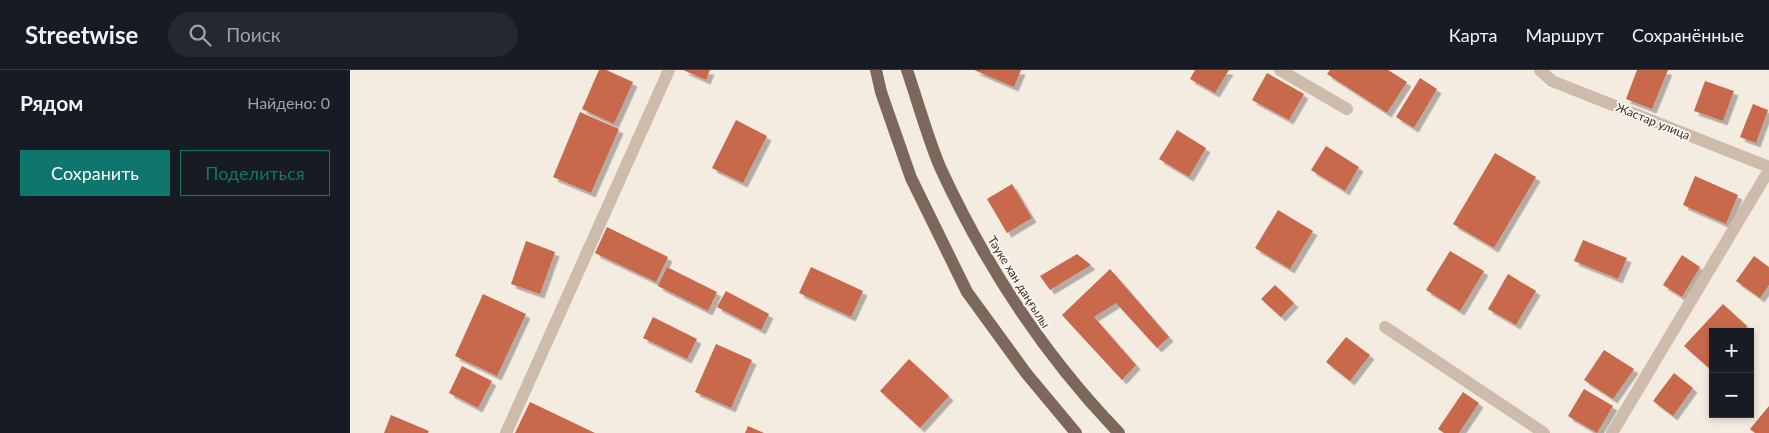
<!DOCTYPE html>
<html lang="ru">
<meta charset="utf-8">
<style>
:root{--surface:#171b24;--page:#242831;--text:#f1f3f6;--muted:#9ea1a6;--line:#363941;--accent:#0f766e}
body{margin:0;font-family:Lato,sans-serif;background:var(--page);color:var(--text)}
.controls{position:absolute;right:15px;bottom:15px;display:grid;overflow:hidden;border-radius:0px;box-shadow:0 2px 8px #0003}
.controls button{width:45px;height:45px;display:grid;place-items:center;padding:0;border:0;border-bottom:1px solid var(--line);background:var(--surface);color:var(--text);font:25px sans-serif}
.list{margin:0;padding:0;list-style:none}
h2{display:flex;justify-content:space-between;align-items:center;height:65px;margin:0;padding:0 20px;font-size:21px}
h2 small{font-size:16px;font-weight:400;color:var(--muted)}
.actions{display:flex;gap:10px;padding:15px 20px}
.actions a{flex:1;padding:11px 0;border:1px solid var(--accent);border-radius:0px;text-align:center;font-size:18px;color:var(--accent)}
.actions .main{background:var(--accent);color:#fff}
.icon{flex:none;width:28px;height:28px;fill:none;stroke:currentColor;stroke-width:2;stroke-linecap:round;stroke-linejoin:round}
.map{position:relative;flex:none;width:1419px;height:363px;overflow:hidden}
header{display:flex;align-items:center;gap:30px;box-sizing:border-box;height:70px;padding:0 25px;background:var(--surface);border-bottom:1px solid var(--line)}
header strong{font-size:24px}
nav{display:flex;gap:28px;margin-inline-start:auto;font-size:18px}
.search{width:350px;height:45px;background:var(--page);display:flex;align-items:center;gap:12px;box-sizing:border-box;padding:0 18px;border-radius:28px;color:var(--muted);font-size:19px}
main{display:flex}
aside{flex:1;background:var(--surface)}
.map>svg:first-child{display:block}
</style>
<header>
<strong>Streetwise</strong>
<div class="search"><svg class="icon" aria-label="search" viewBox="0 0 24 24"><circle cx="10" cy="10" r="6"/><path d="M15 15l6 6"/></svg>Поиск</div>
<nav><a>Карта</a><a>Маршрут</a><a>Сохранённые</a></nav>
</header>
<main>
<aside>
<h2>Рядом<small>Найдено: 0</small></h2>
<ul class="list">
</ul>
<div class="actions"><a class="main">Сохранить</a><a>Поделиться</a></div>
</aside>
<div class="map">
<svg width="1419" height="363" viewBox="0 0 1419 363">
<defs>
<filter id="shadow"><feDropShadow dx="4.5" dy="4.5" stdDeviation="0" flood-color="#0004"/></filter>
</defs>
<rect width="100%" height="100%" fill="#f4ebe1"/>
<g fill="#c8694b" filter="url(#shadow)">
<path d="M249,0H256L283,12L264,54L232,39Z"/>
<path d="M333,0H360L356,10Z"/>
<path d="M624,0H671L664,17Z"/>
<path d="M845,0H879L865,23L840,9Z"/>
<path d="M980,0H1038L1057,12L1037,43L977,4Z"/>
<path d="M1287,0H1318L1302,39L1276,29Z"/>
<path d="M917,3L954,24L939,50L902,30Z"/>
<path d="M1070,8L1087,19L1064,58L1046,47Z"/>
<path d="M1355,11L1384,21L1373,51L1344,41Z"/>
<path d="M1403,34L1418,40L1406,73L1390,67Z"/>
<path d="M230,42L269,59L241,123L203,107Z"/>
<path d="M386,50L417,66L393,113L362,98Z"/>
<path d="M827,60L856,78L839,107L809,89Z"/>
<path d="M976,76L1009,97L995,121L961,100Z"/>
<path d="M1145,83L1186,107L1144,178L1103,154Z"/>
<path d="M1345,106L1388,125L1376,154L1333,135Z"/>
<path d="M662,114L682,148L657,163L637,129Z"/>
<path d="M928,140L963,161L940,199L905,178Z"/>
<path d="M257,157L318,187L306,212L245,183Z"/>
<path d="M1233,170L1277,188L1268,209L1224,191Z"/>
<path d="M176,171L205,182L190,224L161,214Z"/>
<path d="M1100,181L1134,201L1110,241L1076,220Z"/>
<path d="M727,184L741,195L700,220L690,206Z"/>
<path d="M1332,185L1350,197L1332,227L1313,215Z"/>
<path d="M1404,186L1419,197V215L1410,228L1386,211Z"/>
<path d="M317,197L367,222L358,241L308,216Z"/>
<path d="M461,197L513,221L501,247L449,223Z"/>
<path d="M760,199L819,267L807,278L766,233L744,247L786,295L772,310L712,245Z"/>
<path d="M1158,204L1186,221L1166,255L1138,239Z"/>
<path d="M925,215L944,233L931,247L911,229Z"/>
<path d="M376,221L419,244L411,260L367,237Z"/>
<path d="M133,224L176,244L147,306L105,286Z"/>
<path d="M1373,234L1397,256L1392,262H1363V294L1359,298L1334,276Z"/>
<path d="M303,247L347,269L337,289L293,268Z"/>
<path d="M996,267L1020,285L1000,311L976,292Z"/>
<path d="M366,274L402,290L381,338L345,322Z"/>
<path d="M1254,280L1284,299L1263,329L1234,310Z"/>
<path d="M559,289L599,326L570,358L530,321Z"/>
<path d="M112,296L142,311L128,338L99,323Z"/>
<path d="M1324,303L1343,318L1323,346L1303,331Z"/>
<path d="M1234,319L1263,336L1247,363L1218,346Z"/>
<path d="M1113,322L1129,333L1109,363H1094L1088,359Z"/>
<path d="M180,332L245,363H165Z"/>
<path d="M1419,336V363H1405L1400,359Z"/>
<path d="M41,345L79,361L78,363H34Z"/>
<path d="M398,356L414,363H395Z"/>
</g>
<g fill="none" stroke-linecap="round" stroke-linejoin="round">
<g stroke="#cdbbac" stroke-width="12">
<path d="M930,0L997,39"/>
<path d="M1190,0L1202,11L1419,97"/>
<path d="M1035,257L1194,363"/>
<path d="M156,363L319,0"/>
<path d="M1262,363L1419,100"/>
</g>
<g stroke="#7d675c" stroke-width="12">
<path d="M526,0L531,22L561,108L617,222L676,303L726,363"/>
<path d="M557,0C568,32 577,66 590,97C635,195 694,285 769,363"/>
</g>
</g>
<g text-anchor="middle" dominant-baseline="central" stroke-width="4" stroke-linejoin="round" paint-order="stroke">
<g font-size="12" fill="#3b302b" stroke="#fbf5ee">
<text transform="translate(1303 51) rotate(22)">Жастар улица</text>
<text transform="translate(669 212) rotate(58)">Тәуке хан даңғылы</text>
</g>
</g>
</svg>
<div class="controls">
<button>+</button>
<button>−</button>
</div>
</div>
</main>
